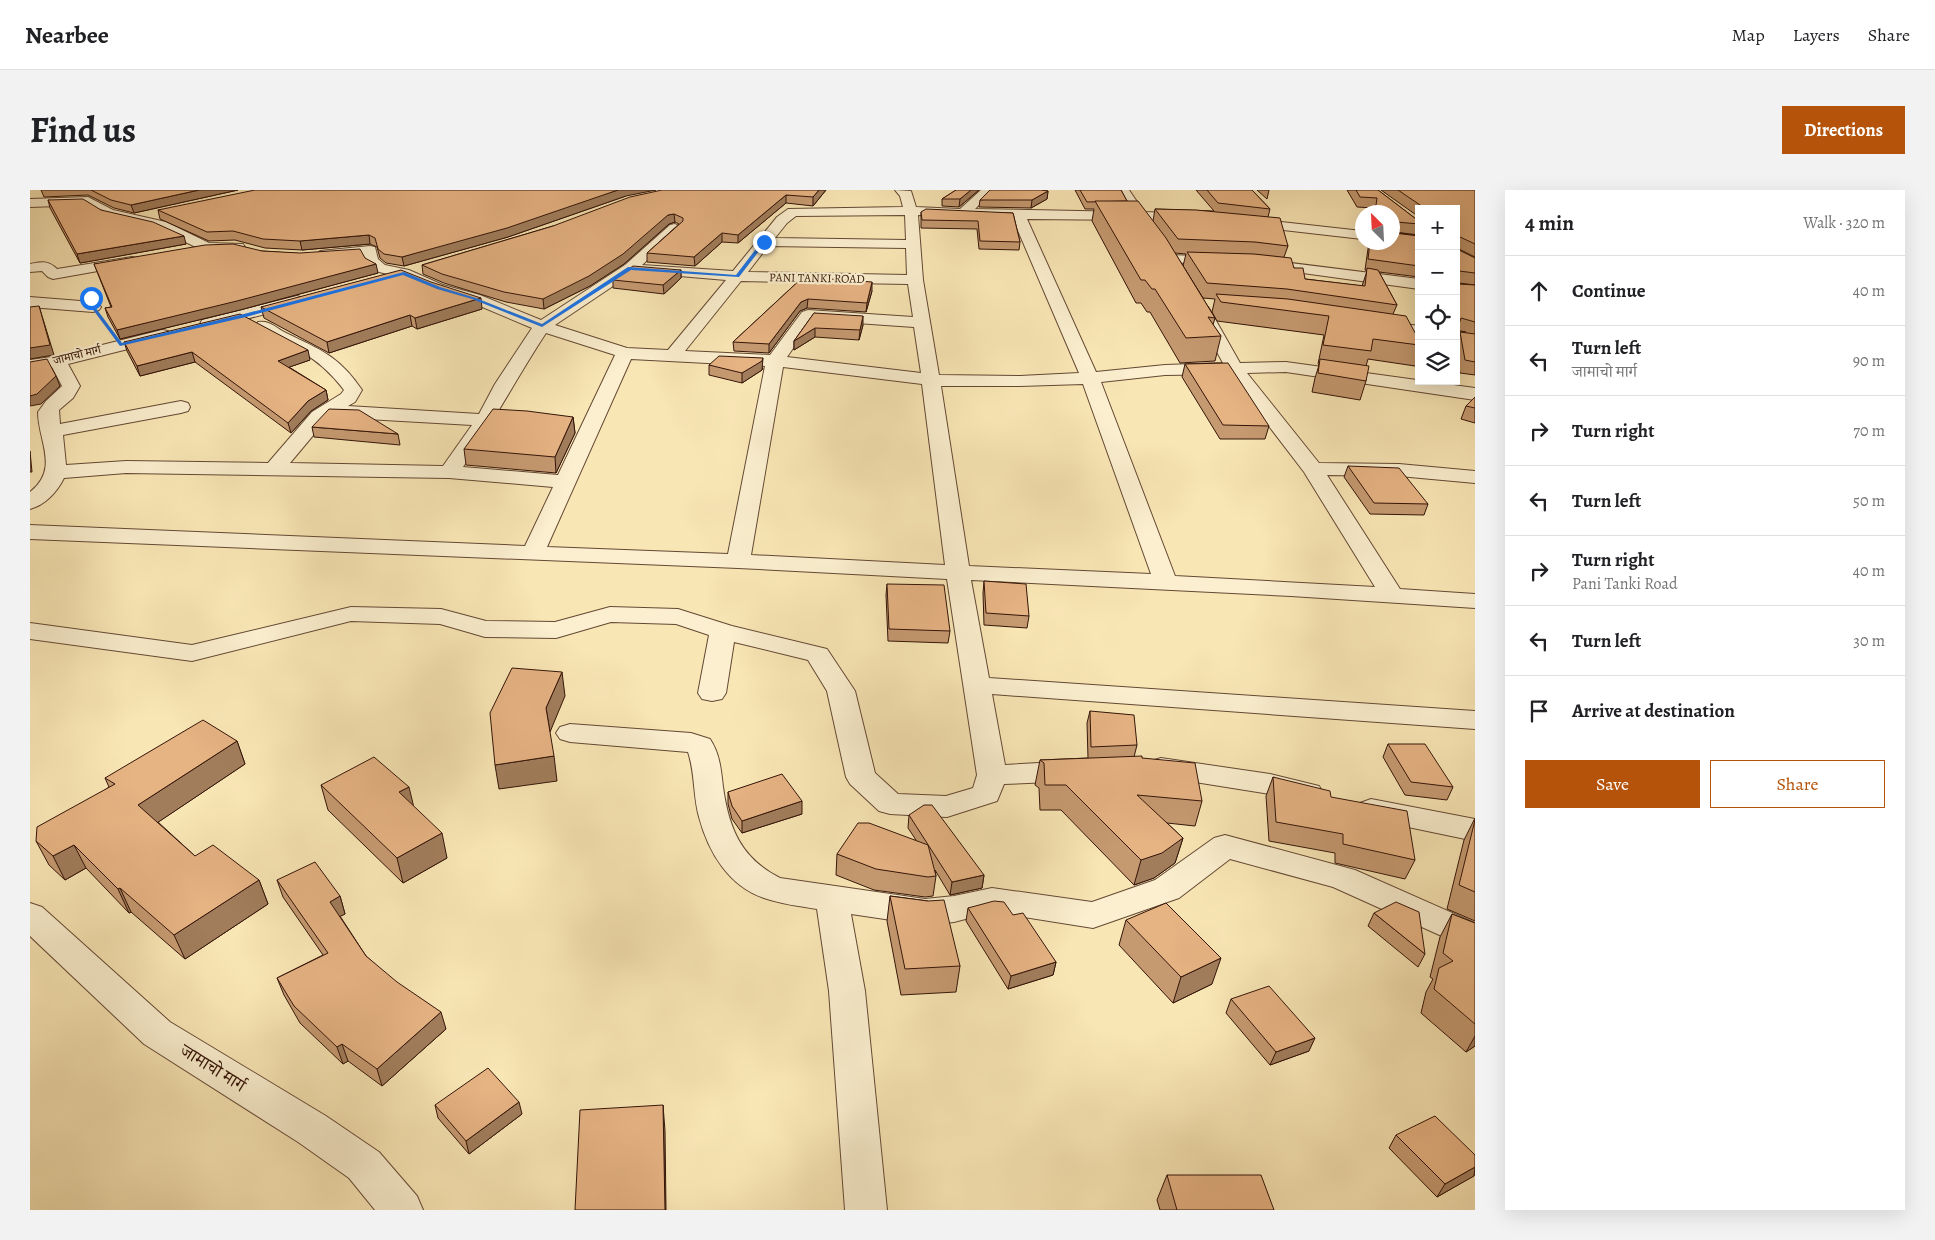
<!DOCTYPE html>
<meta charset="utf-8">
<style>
:root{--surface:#fff;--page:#f2f2f2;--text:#202124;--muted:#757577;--line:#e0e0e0;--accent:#b45309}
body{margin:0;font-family:Alegreya,"Noto Serif Devanagari",serif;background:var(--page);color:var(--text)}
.controls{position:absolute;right:15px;top:15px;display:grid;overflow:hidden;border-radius:0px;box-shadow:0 5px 20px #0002}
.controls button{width:45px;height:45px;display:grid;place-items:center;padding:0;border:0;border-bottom:1px solid var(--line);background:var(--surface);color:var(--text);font:25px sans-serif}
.compass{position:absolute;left:1325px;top:15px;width:45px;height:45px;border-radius:50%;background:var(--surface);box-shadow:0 5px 20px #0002;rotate:336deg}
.stop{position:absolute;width:15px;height:15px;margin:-11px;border:4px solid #1a73e8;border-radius:50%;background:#fff}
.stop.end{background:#1a73e8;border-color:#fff;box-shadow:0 1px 5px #0008}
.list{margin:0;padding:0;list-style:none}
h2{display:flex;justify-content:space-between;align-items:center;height:65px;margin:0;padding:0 20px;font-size:21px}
h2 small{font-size:16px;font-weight:400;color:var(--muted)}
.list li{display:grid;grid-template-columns:32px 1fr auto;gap:15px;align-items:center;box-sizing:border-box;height:70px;padding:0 20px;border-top:1px solid var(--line)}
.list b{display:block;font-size:19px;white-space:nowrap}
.list p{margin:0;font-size:16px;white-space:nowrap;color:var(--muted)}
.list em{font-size:16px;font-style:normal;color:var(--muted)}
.actions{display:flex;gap:10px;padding:15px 20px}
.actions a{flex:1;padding:11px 0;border:1px solid var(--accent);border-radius:0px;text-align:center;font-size:18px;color:var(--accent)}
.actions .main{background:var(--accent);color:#fff}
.icon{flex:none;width:28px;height:28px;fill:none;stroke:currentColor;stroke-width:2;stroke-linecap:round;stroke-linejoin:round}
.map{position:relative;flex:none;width:1445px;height:1020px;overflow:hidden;border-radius:0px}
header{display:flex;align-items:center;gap:30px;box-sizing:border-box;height:70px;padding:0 25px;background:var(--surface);border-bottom:1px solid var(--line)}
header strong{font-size:24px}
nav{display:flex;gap:28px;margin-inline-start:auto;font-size:18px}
.intro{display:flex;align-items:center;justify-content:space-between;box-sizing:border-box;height:120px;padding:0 30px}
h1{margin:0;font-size:35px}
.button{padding:12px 22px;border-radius:0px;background:var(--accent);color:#fff;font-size:18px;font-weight:700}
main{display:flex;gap:30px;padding:0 30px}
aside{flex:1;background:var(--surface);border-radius:0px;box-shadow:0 5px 20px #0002}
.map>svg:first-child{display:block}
</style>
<header>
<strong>Nearbee</strong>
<nav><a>Map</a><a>Layers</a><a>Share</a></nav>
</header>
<div class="intro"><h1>Find us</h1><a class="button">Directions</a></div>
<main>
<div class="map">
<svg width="1445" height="1020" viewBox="0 0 1445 1020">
<rect width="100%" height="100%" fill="#f9e6b5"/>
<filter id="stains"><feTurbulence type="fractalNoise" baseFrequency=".004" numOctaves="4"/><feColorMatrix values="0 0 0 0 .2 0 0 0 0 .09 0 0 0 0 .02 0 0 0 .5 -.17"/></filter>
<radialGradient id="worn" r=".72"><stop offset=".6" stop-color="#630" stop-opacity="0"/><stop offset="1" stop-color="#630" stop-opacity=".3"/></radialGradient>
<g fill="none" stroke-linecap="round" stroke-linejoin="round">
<g stroke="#644833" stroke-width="2">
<g id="minor">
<path d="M865,0L881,1L886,17L930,19L951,0H964L945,19L1101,22L1087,0H1099L1114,22L1167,24L1169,27L1167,30L1162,31H1119L1125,39L1118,43L1113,42L1106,30L997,29L1066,182L1135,175L1193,173L1164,120L1166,117H1178L1180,120L1210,173L1256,172L1445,198V210L1256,182L1217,183L1289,273L1369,274L1445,281V293L1369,286L1297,285L1370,399L1445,404V418L1261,406L941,390L959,488L1445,521V539L962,504L975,575L1045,571L1055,574L1060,581L1055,588L1045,591L974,594L967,611L917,627L860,624L849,621L820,594L816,587L797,501L778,470L704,452L696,503L692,509L682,511L672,509L668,503L679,445L646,434L581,432L526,448L455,447L410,434L321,431L162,471L0,449V433L162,455L321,417L411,419L456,431L525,432L580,417L648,419L702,436L797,459L825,501L845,583L868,604L916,606L943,598L947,585L917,389L708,378L0,349V335L495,356L523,297L419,288L96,283L34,288C27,302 15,315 0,319V302C30,279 8,251 8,222L16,211L32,196L22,177L0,180V170L28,166L132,140L138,141L140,145L138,149L38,174L50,196L43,208L29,220L30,234L151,211L158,213L160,217L158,221L151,223L33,245L36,275L96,271L238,273L282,222L311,204L314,200C302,184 287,170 270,161C255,154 235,150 226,136L228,132C240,130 246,138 256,143C291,160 309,166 332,200L325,212L318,216L449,224L465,194L502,138L438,111L403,101L370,87L345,81L336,73L333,65L295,68L290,67L288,64L290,61L340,56L345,57L348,69L355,75L379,80L413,95L450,105L511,130L595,75L640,35L645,34L652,38L612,75L703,81L747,27L758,19L873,17L870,6ZM875,25L876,50L745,48L757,33L766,26ZM888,25L983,29L1049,183L990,186L909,185L893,90ZM738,56L876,58L877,85L718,82ZM607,80L614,83L696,90L638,160L597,158L525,135ZM711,91L878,94L883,127L778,120L772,122L740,165L655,161ZM783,130L884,137L891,183L757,167ZM516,143L585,165L528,285L433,277C463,233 487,187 516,143ZM601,169L735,176L698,364L517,357ZM753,177L892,194L915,375L721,365ZM1199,184L1274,282L1345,397L1145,386L1071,192L1135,185ZM1053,194L1121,384L939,376L911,196H990ZM301,227L442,235L413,276L260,273L296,230Z"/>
<path d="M58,7L83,20L136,32L179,53L213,54L215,57L213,60L208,61L172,60L126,38L74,26L56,15L0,17V9Z"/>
<path d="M1215,28L1332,41V49L1210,35L1208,32Z"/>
<path d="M1140,65L1221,68L1389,89V99L1221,76L1135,72L1133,69L1135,66Z"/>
<path d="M102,67L107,68L109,71L107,74L23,89L18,87L12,81L0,82V74C11,72 18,70 27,79Z"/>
<path d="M267,106L273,108L275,111L273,114L178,139L172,138L170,134L172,130Z"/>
<path d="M0,107L63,112L69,114L71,117L69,120L63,122L0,117Z"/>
<path d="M1346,130L1389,136V146L1340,139L1338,135L1340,131Z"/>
<path d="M1426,142L1445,145V155L1426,152Z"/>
<path d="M540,534L661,543L680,549C690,564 691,580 693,597C699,639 711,668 750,688L895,709L924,706L962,698L1062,712L1125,690L1184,648L1195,645L1325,680L1445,733V761L1303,697L1200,669L1149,708L1063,738L962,722L924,732L895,735L821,724L835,801L857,1020H815L799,801L787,719C769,716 751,714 734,708C698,696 678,661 669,627C663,606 665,582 658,562L540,552L530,549L526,543L530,537Z"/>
<path d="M1131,568L1240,584L1289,596L1293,603L1289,610L1278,613L1240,604L1121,585L1116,578L1121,571Z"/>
<path d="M1341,609L1445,629V651L1330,627L1326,620L1330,613Z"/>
<path d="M0,713L12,717L140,832L296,926L349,962L387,1006L393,1020H345L319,988L268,952L114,854L0,746Z"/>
</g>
</g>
<use href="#minor" fill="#fbefcf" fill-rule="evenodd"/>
</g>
<g fill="#c69a71" stroke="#331408">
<path d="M11,0H208L104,23L84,18L58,5L14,7Z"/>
<path d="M796,0L783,16L756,13L708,53L692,52L665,76L617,72V63L649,34L645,32L639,34L594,74L560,96L514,119L476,112L414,93L393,84L392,75L523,36Z"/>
<path d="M926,0H949L929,17L912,16V9Z"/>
<path d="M1045,0H1091L1097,11L1123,31L1125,19L1184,21L1166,0H1222L1240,19L1238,27L1258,56L1254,67L1275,89L1332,96L1337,81L1335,80L1339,52H1362V22H1343L1344,18L1327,17L1317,0H1348L1386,29L1389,30V45L1364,42L1389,46V87L1349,82L1367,115L1363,124L1389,150V166L1385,176L1338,169L1336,176V191L1330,210L1282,202L1285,188L1289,175L1288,174L1294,145L1187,131L1182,122L1185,109L1173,108L1153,76L1156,64L1145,63L1185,128L1183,135L1191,146L1185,171L1150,173L1120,122H1117L1111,113H1106L1062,31L1064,19H1055Z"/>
<path d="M1227,0H1239L1237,9Z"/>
<path d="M1351,0H1445V67L1429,59V60L1445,68V95L1429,93V94L1445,95V185L1430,183L1426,158V152L1430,142H1436L1426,140V19H1389V27Z"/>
<path d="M1018,1L1017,9L1001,18L949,17L950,10Z"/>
<path d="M596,6L478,47L374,76L356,73L350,68L347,57L340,54L272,60L235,58L205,50L179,51L130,29L128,20Z"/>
<path d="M18,10L71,20L156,54L50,73L20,18Z"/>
<path d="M891,22L983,23L990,52L989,60L949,59L947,39L891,38Z"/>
<path d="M232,61L335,68L348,83L210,120L90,149L78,127L75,118L81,117L64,74Z"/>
<path d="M651,80V88L634,104L583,98V90Z"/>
<path d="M773,87L842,101L836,122L777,118L770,121L739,163L704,161L703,152Z"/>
<path d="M231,117L452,119L387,139L382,136L299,163L234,128Z"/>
<path d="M784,123L833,135L829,150L785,147L764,160V151Z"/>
<path d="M94,152L280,170L259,177L296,200L298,210L281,221L261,243L165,172L110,186L97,161Z"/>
<path d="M1155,174L1239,236L1235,249H1190L1152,187Z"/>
<path d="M679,175L733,178L732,180L712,193L679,185Z"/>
<path d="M1445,207V233L1431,229L1436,216Z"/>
<path d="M543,227L545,243L526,283L436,275L434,259Z"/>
<path d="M282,237L368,244L370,255L284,247Z"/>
<path d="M1318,276L1398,314L1394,325L1340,324L1314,287Z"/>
<path d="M954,391L999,426L997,438L954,435L953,403Z"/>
<path d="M857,394L920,441L918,453L858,451L856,405Z"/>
<path d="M1060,521L1107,555L1104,567L1112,568L1172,611L1165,636L1137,633L1153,648L1145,673L1124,688L1104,695L1031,620H1010L1009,598L1005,595L1010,570L1058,568L1057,533Z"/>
<path d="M207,551L215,574L128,632L165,666L229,690L238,714L155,769L101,722L99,723L56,678L35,690L19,675L6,651L79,597L75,588Z"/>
<path d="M1358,554L1423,597L1417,610L1375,605L1353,567Z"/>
<path d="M1243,587L1385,670L1375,689L1305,673V663L1239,651L1236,606Z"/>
<path d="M291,595L383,616L417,668L373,693L298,620Z"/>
<path d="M698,602L772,624L712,643L702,629L698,614Z"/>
<path d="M879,625L954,685L952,698L920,705L905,680L906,686L903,706L895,707L844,700L806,685L807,664L886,650L878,638Z"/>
<path d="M1445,628V731L1417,719L1434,650Z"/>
<path d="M247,690L310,706L315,724L310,726L336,766L416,839L352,896L318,871L313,874L270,833L254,805L247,788L293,765L253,707Z"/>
<path d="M860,706L898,711L930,776L926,802L871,805L857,731Z"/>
<path d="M938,718L983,725L1026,772L1023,785L978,799L936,731Z"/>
<path d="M1344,723L1395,764L1388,777L1338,736Z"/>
<path d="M1422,724L1445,733V856L1436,862L1391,823L1396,802L1403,789L1400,787L1410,747Z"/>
<path d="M1096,730L1182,794L1143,813L1089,755Z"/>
<path d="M1201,809L1279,861L1240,875L1196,823Z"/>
<path d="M405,915L492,924L439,964L408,928Z"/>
<path d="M1366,945L1445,965V985L1407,1007L1359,958Z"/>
<path d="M1137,985L1244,1020H1130L1127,1010Z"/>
</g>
<g fill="#a17d5c" stroke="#331408">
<path d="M169,0H208L104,23L101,15Z"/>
<path d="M588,0H626L596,6L478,47L374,76L372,67Z"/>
<path d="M789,0H796L783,16V7Z"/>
<path d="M941,0H949L929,17L930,9Z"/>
<path d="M1018,1L1017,9L1001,18L1002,10Z"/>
<path d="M756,5V13L708,53V45Z"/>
<path d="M644,24L645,32L639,34L594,74L560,96L514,119L513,109L638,25Z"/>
<path d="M692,43V52L665,76L664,67Z"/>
<path d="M339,45L340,54L272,60L270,51Z"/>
<path d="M154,46L156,54L62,71L50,73L47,64Z"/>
<path d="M346,74L348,83L210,120L90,149L87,140Z"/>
<path d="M651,80V88L634,104L633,95Z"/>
<path d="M842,92V101L836,122L837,113Z"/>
<path d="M451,108L452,119L387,139L385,128Z"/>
<path d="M778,109L777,118L770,121L739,163V154L771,112Z"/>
<path d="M9,116L24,165L0,169V158Z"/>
<path d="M380,125L382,136L299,163L297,152Z"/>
<path d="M833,126V135L829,150L830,140Z"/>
<path d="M785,138V147L764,160V151Z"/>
<path d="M278,160L280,170L251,180L248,171Z"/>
<path d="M162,162L165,172L110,186L107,176Z"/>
<path d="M733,168L732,180L712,193V183Z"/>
<path d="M26,186L30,196L11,214L0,216V206Z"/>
<path d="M296,200L298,210L281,221L261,243L258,233L278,211Z"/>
<path d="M543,227L545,243L526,283L525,267Z"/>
<path d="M0,261L2,282H0Z"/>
<path d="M532,482L535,506L520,542L516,518Z"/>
<path d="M207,551L215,574L118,639L108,615Z"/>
<path d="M524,566L527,591L469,599L465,575Z"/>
<path d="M379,597L385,622L369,602Z"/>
<path d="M772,611V624L712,643V631Z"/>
<path d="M412,643L417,668L373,693L367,668Z"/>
<path d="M1153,648L1145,673L1124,688L1104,695L1111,670Z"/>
<path d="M44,655L56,678L35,690L23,666Z"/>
<path d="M954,685L952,698L920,705L922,692Z"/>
<path d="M229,690L238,714L155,769L144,745Z"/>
<path d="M90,698L101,722L99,723L88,699Z"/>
<path d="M310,706L315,724L305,729L300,712Z"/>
<path d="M1191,768L1182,794L1143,813L1151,787Z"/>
<path d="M1026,772L1023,785L978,799L981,786Z"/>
<path d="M411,822L416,839L352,896L347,879Z"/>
<path d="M1445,846V856L1436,862Z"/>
<path d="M1285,848L1279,861L1240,875L1246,862Z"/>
<path d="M312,854L318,871L313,874L307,857Z"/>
<path d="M489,912L492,924L439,964L436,951Z"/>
<path d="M633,915L635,941L636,1020H635Z"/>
<path d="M1445,977L1444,986L1407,1007L1415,994Z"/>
</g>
<g fill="#e6b383" stroke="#331408">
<path d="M61,0H169L101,15L81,10Z"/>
<path d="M225,0H588L477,38L372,67L354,64L348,59L345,48L339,45L270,51L233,49L203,41L177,42L128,20Z"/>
<path d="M632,0H789L783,7L756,5L708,45L692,43L664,67L617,63L653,31V28L644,24L638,25L593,64L559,86L513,109L474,102L412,84L392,75L523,36L600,7Z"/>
<path d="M926,0H941L930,9H912Z"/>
<path d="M960,0H1011L1018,1L1002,10H950Z"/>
<path d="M1050,0H1091L1097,11L1057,12Z"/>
<path d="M1177,0H1222L1240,19L1188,13Z"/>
<path d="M1326,0H1348L1386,29L1389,30V34L1366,32L1363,34L1364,43L1389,46V76L1338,69L1340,52H1362V22H1345L1347,8L1330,7Z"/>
<path d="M1368,0H1445V54L1428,46L1429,60L1445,68V83L1429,81V94L1445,95V132L1431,128L1429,134L1426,121V19H1393V17Z"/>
<path d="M53,9L71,20L123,32L154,46L47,64L18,10Z"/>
<path d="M1065,11H1108L1136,48L1185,128L1178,127L1191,146L1156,148L1125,99H1122L1115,90H1111Z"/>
<path d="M896,19L983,23L990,52L950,51L948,31L892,30L891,22Z"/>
<path d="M1125,19L1166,20L1250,28L1258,56L1225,52L1148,49Z"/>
<path d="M203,54L232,61L270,63L330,59L335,68L346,74L207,111L87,140L75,118L82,117L64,74L175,55Z"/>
<path d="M1157,62L1224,64L1261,68L1264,78H1273L1275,89L1335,96L1337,78L1348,80L1367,115L1257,99L1177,93Z"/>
<path d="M603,76L651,80L633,95L583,90Z"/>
<path d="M371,80L401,92L451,108L385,128L380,125L297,152L231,117Z"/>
<path d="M773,87L842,92L837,113L778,109L771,112L739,154L703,152Z"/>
<path d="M1186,104L1258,109L1376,126L1389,150V155L1343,149L1341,161L1293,155L1299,126L1191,112Z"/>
<path d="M9,116L20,155L0,158V117Z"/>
<path d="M784,123L833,126L830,140L785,138L764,151Z"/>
<path d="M210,124L278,160L248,171L296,200L278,211L258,233L162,162L107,176L94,152Z"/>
<path d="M1430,142L1445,144V172L1435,170Z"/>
<path d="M689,166L733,168L732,171L712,183L679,175Z"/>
<path d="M17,169L26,186L7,204L0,206V172Z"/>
<path d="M1290,169L1339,176L1336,191L1288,183Z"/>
<path d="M1198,173L1239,236L1193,235L1155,174Z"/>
<path d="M1445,207V218L1436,216Z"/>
<path d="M299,219L329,220L368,244L282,237Z"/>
<path d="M463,219L497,221L543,227L525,267L434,259Z"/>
<path d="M1318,276L1369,278L1398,314L1344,313Z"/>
<path d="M954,391L996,394L999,426L956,423Z"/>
<path d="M857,394L914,395L920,441L859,439Z"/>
<path d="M482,478L532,482L516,518L524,566L465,575L460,523Z"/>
<path d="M1060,521L1104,525L1107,555L1061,557Z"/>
<path d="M173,530L207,551L108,615L165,666L183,655L229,690L144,745L90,698L88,699L44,655L23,666L6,651L7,637L85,594L75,588Z"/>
<path d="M1358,554H1395L1423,597L1381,592Z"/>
<path d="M1112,566V568L1165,573L1172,611L1107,605L1153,648L1132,663L1111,670L1036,595H1015L1014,573L1010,570Z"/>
<path d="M344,567L379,597L369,602L412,643L367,668L291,595Z"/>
<path d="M752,584L772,611L712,631L702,616L698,602Z"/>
<path d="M1243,587L1300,601L1301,607L1377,621L1385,670L1313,654V644L1246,632Z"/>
<path d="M894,615H902L954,685L922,692L879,625Z"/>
<path d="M1445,630V702L1429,695Z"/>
<path d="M828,633H839L898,655L906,686L898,687L846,679L807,664Z"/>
<path d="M285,672L310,706L300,712L336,766L367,792L411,822L347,879L312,854L307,857L264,816L247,788L298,763L247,690Z"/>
<path d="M860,706L898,711L914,710L930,776L875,779Z"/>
<path d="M964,711L974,712L983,725L993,723L1026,772L981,786L938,718Z"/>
<path d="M1366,712L1389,722L1395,764L1344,723Z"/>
<path d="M1136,713L1191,768L1151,787L1096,730Z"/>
<path d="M1422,724L1445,733V834L1404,799L1409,778L1423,771L1413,763Z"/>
<path d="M1239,796L1285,848L1246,862L1201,809Z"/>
<path d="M458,878L489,912L436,951L405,915Z"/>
<path d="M633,915L635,1020H545L550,920Z"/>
<path d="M1405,926L1445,965V977L1415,994L1366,945Z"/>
<path d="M1137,985H1231L1244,1020H1147Z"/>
</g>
<path fill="#1a73e8" d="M732,51L736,52L709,87L601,80L512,137L442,109L407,99L373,85L216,127L90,156L61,117L59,108L63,107L65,117L92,153L214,124L374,82L410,97L446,108L512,134L598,77L706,85Z"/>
<g text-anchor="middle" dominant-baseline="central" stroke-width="4.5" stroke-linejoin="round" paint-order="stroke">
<g font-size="12" fill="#331408" stroke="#fbefcf">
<text transform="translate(787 88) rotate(1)">PANI TANKI ROAD</text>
<text transform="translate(47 165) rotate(-14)">जामाचो मार्ग</text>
</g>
<g font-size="18" fill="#331408" stroke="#fbefcf">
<text transform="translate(183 878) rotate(32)">जामाचो मार्ग</text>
</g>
</g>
<rect width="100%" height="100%" filter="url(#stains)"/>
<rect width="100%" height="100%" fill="url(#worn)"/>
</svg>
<div class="controls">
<button>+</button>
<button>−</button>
<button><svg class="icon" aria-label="locate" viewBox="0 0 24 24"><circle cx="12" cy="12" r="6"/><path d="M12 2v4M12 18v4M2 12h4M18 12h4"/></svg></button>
<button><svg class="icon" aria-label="layers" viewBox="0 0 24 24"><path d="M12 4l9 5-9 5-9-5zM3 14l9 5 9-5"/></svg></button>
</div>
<svg class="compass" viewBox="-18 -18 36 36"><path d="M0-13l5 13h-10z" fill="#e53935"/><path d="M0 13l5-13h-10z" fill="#757577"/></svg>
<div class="stop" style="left:61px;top:108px"></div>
<div class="stop end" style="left:734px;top:52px"></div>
</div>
<aside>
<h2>4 min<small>Walk · 320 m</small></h2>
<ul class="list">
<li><svg class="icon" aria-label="ahead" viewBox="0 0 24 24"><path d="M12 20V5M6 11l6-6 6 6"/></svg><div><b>Continue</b></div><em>40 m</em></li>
<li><svg class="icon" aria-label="left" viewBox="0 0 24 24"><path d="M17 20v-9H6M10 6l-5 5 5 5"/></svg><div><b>Turn left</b><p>जामाचो मार्ग</p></div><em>90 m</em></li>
<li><svg class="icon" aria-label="right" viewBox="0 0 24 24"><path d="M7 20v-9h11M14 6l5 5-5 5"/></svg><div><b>Turn right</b></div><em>70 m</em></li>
<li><svg class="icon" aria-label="left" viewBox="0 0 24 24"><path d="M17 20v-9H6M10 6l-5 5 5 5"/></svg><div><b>Turn left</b></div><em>50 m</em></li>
<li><svg class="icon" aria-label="right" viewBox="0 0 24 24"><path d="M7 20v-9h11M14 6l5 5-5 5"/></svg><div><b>Turn right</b><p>Pani Tanki Road</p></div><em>40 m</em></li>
<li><svg class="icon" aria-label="left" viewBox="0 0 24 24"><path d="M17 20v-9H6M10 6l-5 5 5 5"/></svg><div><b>Turn left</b></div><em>30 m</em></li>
<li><svg class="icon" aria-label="arrive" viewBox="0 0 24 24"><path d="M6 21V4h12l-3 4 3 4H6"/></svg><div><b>Arrive at destination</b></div></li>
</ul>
<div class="actions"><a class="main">Save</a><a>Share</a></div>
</aside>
</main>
